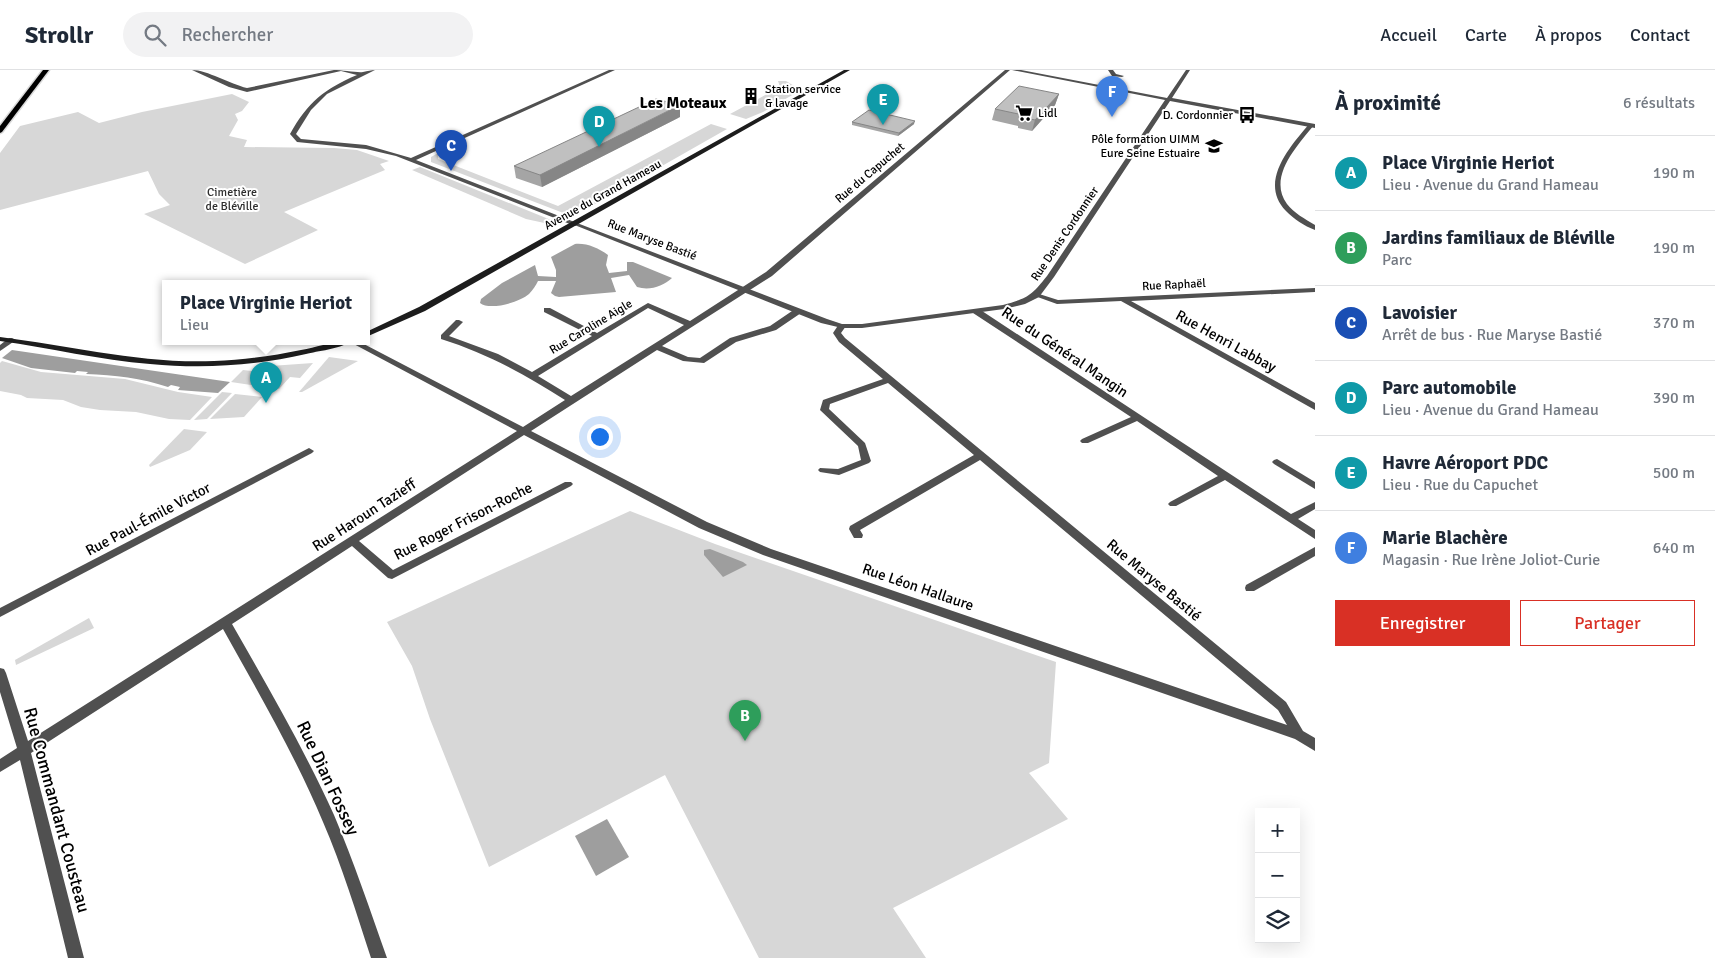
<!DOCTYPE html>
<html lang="fr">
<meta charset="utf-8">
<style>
:root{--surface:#fff;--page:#f2f2f3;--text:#1f2937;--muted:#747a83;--line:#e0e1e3;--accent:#d93025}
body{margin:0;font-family:Signika,sans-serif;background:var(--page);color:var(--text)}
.controls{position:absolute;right:15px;bottom:15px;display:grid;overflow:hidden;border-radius:0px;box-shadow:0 5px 20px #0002}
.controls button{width:45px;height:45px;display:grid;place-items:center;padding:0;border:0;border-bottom:1px solid var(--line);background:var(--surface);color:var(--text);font:25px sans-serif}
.you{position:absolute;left:599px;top:366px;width:18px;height:18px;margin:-12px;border:4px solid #fff;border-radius:50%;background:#1a73e8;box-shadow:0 0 0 8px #1a73e833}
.badge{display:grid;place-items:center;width:32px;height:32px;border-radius:50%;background:var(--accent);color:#fff;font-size:16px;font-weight:700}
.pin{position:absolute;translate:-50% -41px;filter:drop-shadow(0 1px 2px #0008)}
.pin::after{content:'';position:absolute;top:26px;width:18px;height:15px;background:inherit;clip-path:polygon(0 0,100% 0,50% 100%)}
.popup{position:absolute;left:162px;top:210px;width:208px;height:65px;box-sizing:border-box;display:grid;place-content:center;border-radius:0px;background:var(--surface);filter:drop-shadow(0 1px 4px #0005);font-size:16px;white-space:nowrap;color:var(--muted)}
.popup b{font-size:19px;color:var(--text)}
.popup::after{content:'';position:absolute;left:50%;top:100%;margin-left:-10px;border:10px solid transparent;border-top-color:var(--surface)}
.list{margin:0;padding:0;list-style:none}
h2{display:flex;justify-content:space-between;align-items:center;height:65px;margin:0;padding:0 20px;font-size:21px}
h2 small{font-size:16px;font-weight:400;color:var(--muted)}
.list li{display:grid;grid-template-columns:32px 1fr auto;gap:15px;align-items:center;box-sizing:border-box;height:75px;padding:0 20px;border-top:1px solid var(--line)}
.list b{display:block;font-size:19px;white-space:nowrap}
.list p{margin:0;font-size:16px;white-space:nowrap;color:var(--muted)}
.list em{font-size:16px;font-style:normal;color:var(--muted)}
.actions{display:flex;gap:10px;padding:15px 20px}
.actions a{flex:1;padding:11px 0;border:1px solid var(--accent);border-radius:0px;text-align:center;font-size:18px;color:var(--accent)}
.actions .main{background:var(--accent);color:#fff}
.icon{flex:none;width:28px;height:28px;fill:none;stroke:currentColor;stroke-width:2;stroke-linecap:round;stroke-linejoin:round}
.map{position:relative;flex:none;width:1315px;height:888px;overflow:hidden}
header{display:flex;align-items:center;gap:30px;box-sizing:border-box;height:70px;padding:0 25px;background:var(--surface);border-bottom:1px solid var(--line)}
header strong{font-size:24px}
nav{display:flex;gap:28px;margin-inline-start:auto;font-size:18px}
.search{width:350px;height:45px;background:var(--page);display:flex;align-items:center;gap:12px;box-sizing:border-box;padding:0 18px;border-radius:28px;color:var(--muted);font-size:19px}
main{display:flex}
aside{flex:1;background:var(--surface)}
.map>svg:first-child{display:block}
</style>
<header>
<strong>Strollr</strong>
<div class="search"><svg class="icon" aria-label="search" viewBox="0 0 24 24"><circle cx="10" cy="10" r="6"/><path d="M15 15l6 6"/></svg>Rechercher</div>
<nav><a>Accueil</a><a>Carte</a><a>À propos</a><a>Contact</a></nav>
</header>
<main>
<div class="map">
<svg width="1315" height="888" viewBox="0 0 1315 888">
<rect width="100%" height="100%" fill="#fff"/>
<g fill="#d7d7d7">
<path d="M778,11H786L801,20L763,42L746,49L730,44L780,17Z"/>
<path d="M232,24L249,32L242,41L235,44L238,50L229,66L247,70L244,77L334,78L357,80L389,91L380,94L385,100L284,142L318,160L245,194L144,144L170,135L159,124L148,101L0,140V83L20,56L78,42L99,53L142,42Z"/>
<path d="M711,54L727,59L588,138L566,144L431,92V87L438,83V89L558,136Z"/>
<path d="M420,97L551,150L549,154L526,149L412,100Z"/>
<path d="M329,287L358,291L302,322H299Z"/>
<path d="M2,291L41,302L125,309L178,322L212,327L190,350L169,349L136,342L100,340L81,337L63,330L27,328L21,325L0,321V293Z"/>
<path d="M313,293L300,308L290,307L279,319L231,312L243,300L252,301L256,297Z"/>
<path d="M222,322L232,323L207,349L194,350Z"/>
<path d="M235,324L262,327L244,347L210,349Z"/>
<path d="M184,359L207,362L190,380L150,397L149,395Z"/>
<path d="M630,441L715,474L1056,592L1049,693L1029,703L1068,749L893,838L926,888H759L665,705L489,797L430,649L412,596L387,552Z"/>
<path d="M89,548L94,558L16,595L15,590Z"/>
</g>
<g fill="#9e9e9e">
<path d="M575,174C587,173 598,178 608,185L606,195L609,203L627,201V192H633L672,208C663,216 650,221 637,217L629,205L611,208L616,222L559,227L555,226L551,223L556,211H538C536,215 533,220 529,224C520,232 490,241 480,233L481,229L502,213L535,195L538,206L556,207V200L551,187Z"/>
<path d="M12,280L230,312L218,323L178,320L180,317L171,315L168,317C141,308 115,305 86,304L88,302L77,301L75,303L31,298L2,288Z"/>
<path d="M710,479L743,492L747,495L723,507L704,485V480Z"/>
<path d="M607,749L629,787L596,806L575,766Z"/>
</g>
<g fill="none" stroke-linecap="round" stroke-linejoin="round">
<g stroke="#dbdbdb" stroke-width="3">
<path id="primary" d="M43,0H49L2,62L0,63V56Z"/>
</g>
<g fill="#505050" fill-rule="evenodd">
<path d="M192,0C207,0 230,14 247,18L334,0C342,0 358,3 363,2C368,1 371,0 375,0L327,24L311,40L296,64L301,69L366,75L411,88L609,0H615L416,90L577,153L578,154L575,156L396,86L366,79L297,72L290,64C308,32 324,19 357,5L341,1L247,22L229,17Z"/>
<path d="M1005,0H1010L772,206L662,276L688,287L700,288L730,268L770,256L795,239H801V243L776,260L736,272L704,293L683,291L657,280L531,361L707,452L771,479L1287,655L1278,640L980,390L860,460L863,465L862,468H854L849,459L850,456L974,385L888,313L830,334L829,339L865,373L871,391L869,393L839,405L820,402L818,400L820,398L838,399L861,390L858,376L820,340L823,330L883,309L839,272L833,263L839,254H845L846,256L841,263L845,268L1286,632L1303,661L1315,668V681L1295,669L763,485L699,458L524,365L359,471L393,500L565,412H571L573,414L571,416L392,509L388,508L352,476L232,554C268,617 304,679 334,745C354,792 370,840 387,888H371C356,842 342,796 323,752C295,685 258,622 223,559L31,683L84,888H68L20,690L0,702V689L17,678L0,622V598L4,599L6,603L28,671L517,361L350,272H360L523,357L565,330C526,305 486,283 441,269V265L456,250H459L463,252L449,266L498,284L532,302L592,266L544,242V238H550L597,263L648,233L690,251L766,202ZM648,238L684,255L571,326L538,306Z"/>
<path d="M1108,0H1113L1116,4L1124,6L1122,7L1112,6Z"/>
<path d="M1309,54L1314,55C1298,75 1267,107 1287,134C1294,143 1305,149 1315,155V160C1304,156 1294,149 1286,141C1258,112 1290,77 1309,54Z"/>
<path d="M1315,218V222L1131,231L1315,333V340L1121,231L1057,234L1032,225L1036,223L1058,230Z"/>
<path d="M973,239H979L1291,444L1315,432V439L1298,449L1315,460V469L1225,410L1176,436H1170L1168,434L1170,432L1218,406L1137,351L1088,373H1082L1080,371L1082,369L1131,347L973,243Z"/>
<path d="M9,268H12L16,270L0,281V275Z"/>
<path d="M309,378L314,381L312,383L0,547V538Z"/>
<path d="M1277,389L1315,412V419L1274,394L1272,392L1274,390Z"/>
<path d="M1315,477V486L1254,521H1246L1245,518L1246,515Z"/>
</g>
<path fill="#505050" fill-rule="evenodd" d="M1012,0H1021L1167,28L1186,0H1190L1172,28L1315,54V58L1170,31L1054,207L1039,227L1025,234L1004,239L862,258H842L821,253L572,154L577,153L827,249L842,254H862L1003,235C1028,228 1031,226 1047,206L1165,30Z"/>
<g fill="#1d1d1d" fill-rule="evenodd">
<path d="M844,0H850L425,241L366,267V262L419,237Z"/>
<path d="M0,267C71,276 142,294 214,291C243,290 272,286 301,280C317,277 333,271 349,272C340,279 317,281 306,284C255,296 202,299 150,294C100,290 50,278 0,271Z"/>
</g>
<use href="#primary" fill="#000" fill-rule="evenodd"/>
</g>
<g fill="#a5a5a5">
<path d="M1059,24L1055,35L1032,61L1018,58V56L992,50L995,39Z"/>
<path d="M680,47L542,117L516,108L514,96Z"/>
<path d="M852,52L914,54L898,66L852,55Z"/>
</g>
<g fill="#868686">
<path d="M1059,24L1055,35L1032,61L1035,50Z"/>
<path d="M680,35V47L542,117L540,105Z"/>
<path d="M915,51L914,54L898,66L899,63Z"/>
</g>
<g fill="#c0c0c0" stroke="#868686">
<path d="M1019,16L1059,24L1035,50L1021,47L1023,45L995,39Z"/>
<path d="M656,29L680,35L540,105L514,96Z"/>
<path d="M869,40L915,51L899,63L852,52Z"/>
</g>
<defs>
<g id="building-bare" transform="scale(1.35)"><path d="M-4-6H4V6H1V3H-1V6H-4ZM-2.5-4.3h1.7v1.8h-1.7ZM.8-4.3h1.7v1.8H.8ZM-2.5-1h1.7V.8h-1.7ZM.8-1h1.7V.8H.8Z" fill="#000" stroke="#fff" stroke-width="2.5" paint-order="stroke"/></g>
<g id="supermarket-bare" transform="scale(1.35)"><path d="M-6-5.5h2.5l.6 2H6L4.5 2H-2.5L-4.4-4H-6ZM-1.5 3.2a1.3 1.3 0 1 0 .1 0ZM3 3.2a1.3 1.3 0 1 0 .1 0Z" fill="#000" stroke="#fff" stroke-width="2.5" paint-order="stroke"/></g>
<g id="bus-bare" transform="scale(1.35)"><path d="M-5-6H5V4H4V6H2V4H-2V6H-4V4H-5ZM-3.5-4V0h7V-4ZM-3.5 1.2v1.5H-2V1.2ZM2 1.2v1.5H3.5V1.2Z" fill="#000" stroke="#fff" stroke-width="2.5" paint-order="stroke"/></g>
<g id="school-bare" transform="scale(1.35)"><path d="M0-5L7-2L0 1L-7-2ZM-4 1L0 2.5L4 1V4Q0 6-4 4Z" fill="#000" stroke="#fff" stroke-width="2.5" paint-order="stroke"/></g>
</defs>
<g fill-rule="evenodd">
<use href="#building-bare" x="751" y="26"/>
<use href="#supermarket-bare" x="1024" y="43"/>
<use href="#bus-bare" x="1247" y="45"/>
<use href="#school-bare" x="1214" y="76"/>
</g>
<g text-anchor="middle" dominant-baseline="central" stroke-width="4" stroke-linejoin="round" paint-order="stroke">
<g font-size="12" fill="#000" stroke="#fff" text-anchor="start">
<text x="765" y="19">Station service<tspan x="765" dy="14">&amp; lavage</tspan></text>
<text x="1038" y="43">Lidl</text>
<text x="1233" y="45" text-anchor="end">D. Cordonnier</text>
<text x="1200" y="69" text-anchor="end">Pôle formation UIMM<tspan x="1200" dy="14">Eure Seine Estuaire</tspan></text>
</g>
<g font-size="12" fill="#000" stroke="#fff">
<text transform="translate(870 103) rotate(-40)">Rue du Capuchet</text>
<text transform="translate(603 125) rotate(-29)">Avenue du Grand Hameau</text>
<text transform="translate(1065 164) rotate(-56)">Rue Denis Cordonnier</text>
<text transform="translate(652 170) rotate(21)">Rue Maryse Bastié</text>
<text transform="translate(1174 215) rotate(-3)">Rue Raphaël</text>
<text transform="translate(591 257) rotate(-31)">Rue Caroline Aigle</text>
</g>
<g font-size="12" fill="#2e2e2e" stroke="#fff">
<text x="232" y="122">Cimetière<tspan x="232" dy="14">de Bléville</tspan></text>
</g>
<g font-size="15" fill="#000" stroke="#fff">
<text transform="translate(1226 271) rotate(29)">Rue Henri Labbay</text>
<text transform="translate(1065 282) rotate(34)">Rue du Général Mangin</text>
<text transform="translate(364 445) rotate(-33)">Rue Haroun Tazieff</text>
<text transform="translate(148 449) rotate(-28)">Rue Paul-Émile Victor</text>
<text transform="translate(463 451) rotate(-27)">Rue Roger Frison-Roche</text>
<text transform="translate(1154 510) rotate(40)">Rue Maryse Bastié</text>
<text transform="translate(918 517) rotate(19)">Rue Léon Hallaure</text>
</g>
<g font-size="16" font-weight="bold" fill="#000" stroke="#fff">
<text x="683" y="33">Les Moteaux</text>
</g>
<g font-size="18" fill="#000" stroke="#fff">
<text transform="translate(328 708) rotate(65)">Rue Dian Fossey</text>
<text transform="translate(57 740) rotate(75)">Rue Commandant Cousteau</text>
</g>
</g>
</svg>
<div class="controls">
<button>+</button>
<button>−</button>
<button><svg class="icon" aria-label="layers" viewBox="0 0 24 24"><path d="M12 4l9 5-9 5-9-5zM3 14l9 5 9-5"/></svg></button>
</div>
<div class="you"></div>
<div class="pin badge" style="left:266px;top:333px;background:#0f9aa8">A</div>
<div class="popup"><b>Place Virginie Heriot</b>Lieu</div>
<div class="pin badge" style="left:745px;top:671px;background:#2e9e5b">B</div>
<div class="pin badge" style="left:451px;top:101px;background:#1a4fb4">C</div>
<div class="pin badge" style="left:599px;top:77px;background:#0f9aa8">D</div>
<div class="pin badge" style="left:883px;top:55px;background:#0f9aa8">E</div>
<div class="pin badge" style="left:1112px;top:47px;background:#3f7fe0">F</div>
</div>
<aside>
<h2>À proximité<small>6 résultats</small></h2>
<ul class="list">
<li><span class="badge" style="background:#0f9aa8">A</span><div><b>Place Virginie Heriot</b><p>Lieu · Avenue du Grand Hameau</p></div><em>190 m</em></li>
<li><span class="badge" style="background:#2e9e5b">B</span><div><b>Jardins familiaux de Bléville</b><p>Parc</p></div><em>190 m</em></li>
<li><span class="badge" style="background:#1a4fb4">C</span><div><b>Lavoisier</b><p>Arrêt de bus · Rue Maryse Bastié</p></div><em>370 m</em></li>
<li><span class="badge" style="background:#0f9aa8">D</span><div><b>Parc automobile</b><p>Lieu · Avenue du Grand Hameau</p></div><em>390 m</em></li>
<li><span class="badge" style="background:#0f9aa8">E</span><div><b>Havre Aéroport PDC</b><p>Lieu · Rue du Capuchet</p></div><em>500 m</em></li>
<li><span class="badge" style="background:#3f7fe0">F</span><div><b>Marie Blachère</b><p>Magasin · Rue Irène Joliot-Curie</p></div><em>640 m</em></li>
</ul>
<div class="actions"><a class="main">Enregistrer</a><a>Partager</a></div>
</aside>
</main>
